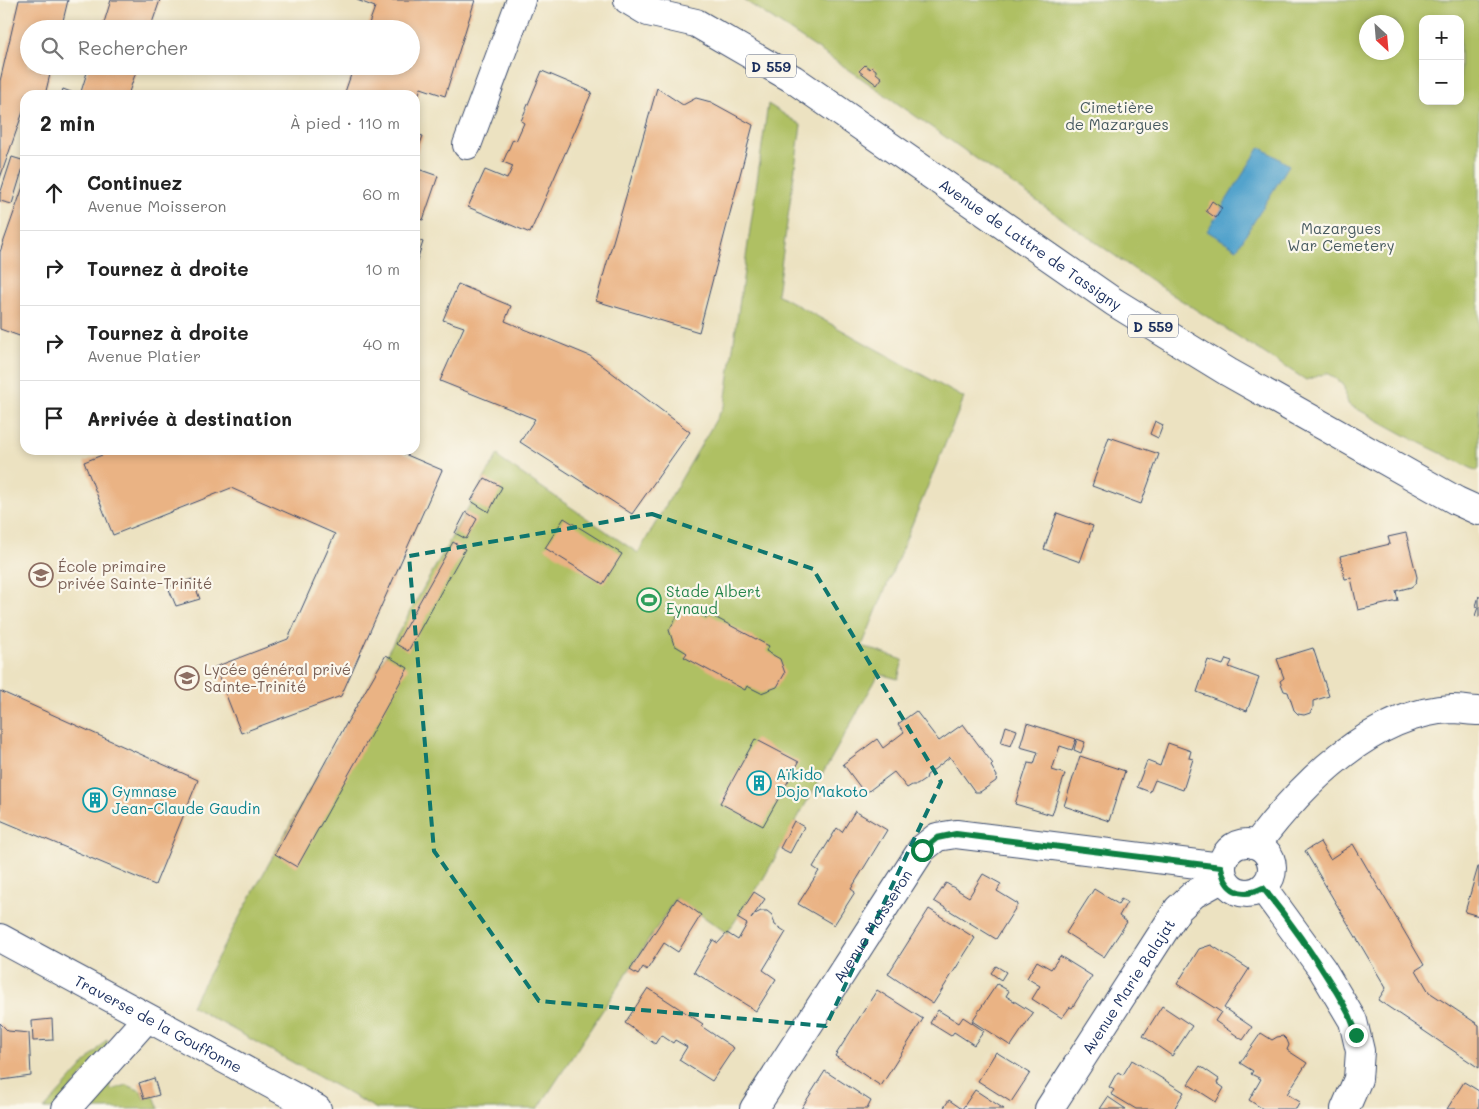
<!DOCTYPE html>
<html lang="fr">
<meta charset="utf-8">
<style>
:root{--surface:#fff;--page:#f6f6f6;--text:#222;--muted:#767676;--line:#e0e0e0}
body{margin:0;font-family:Mali,sans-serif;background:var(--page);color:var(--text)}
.controls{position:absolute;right:15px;top:15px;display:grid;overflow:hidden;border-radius:10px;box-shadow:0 2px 8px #0003}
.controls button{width:45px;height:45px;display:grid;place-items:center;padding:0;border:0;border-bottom:1px solid var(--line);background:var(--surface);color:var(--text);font:25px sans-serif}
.compass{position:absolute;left:1359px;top:15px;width:45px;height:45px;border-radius:50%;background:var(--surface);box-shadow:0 2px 8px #0003;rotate:154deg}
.stop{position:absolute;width:15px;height:15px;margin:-11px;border:4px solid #0b8043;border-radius:50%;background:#fff}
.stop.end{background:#0b8043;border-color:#fff;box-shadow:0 1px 5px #0008}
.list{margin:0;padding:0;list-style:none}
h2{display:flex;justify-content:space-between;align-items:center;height:65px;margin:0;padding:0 20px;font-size:21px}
h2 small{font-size:16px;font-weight:400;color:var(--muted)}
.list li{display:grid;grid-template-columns:32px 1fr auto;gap:15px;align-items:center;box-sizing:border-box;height:75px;padding:0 20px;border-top:1px solid var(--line)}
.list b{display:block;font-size:19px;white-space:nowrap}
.list p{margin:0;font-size:16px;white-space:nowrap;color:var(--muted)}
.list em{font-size:16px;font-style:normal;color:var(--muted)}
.icon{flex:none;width:28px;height:28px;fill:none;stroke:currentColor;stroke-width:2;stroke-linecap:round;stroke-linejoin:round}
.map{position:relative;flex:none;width:1479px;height:1109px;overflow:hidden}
.search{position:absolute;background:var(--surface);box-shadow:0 2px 8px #0003;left:20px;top:20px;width:400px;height:55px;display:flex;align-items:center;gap:12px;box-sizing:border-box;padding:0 18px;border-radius:28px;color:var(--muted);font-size:19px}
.panel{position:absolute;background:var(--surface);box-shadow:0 2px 8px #0003;left:20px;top:90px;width:400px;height:365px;border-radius:15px}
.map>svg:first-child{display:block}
</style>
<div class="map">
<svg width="1479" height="1109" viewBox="0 0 1479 1109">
<rect width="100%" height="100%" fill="#fbf7ec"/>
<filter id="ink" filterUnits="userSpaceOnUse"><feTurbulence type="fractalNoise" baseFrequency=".02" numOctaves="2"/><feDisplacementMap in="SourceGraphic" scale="10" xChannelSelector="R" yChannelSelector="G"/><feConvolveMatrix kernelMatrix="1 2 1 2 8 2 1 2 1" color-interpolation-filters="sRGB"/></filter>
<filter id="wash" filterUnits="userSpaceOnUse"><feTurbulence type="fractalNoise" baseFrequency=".0096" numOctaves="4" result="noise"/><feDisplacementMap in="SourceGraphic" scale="20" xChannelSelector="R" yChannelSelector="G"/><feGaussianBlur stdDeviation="1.12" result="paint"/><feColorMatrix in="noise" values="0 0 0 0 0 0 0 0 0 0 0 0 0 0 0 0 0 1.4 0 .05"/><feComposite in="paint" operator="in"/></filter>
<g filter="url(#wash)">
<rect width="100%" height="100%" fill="#ece2c1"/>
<g fill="#afc063" stroke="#657860" fill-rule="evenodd">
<path d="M744,0H1479V469L1477,471L1412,439L1348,404L1343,384L1327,373L1306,380L1151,281L854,73ZM1423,19H1460V101H1423ZM1366,22H1396V52H1366Z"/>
<path d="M768,104L801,125L777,294L964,398L862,646L903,660L898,679L879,674L762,881L727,933L676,898L538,1109H377L191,1006L297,812L386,655L498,454L500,459L638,553L725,404Z"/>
<path d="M107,1039L108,1045L54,1109H44Z"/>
<path d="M110,1083L111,1090L127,1085L141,1091L144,1099L154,1096L159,1109H85Z"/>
</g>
<path fill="#52a3cc" stroke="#366995" d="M1260,147L1289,165L1237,249L1207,231Z"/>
<g id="blocks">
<g fill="#eab384">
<path d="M19,0H68L61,29H29V66H52L45,95H25V106L0,178V81Z"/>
<path d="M111,0H160L150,29H102Z"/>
<path d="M357,0H475L445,96L421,88L415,104V95H344L354,66H411V29H367L375,7Z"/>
<path d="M865,65L870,69L872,67L876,70V73L882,78L877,85L859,71Z"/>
<path d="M89,66H138L128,95H80Z"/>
<path d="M542,71L592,92L530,233L468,207L485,170L507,179L513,166L503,162L513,139L516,141L524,123L521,121Z"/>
<path d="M657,88L683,105L696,98L711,102L753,125L699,332L596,301Z"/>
<path d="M63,89L79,95H61Z"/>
<path d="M415,134L423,136L415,157Z"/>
<path d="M12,157L25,161L12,204L0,201V194Z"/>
<path d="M415,168L438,176L423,220L415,218Z"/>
<path d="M25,181V338L0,329V252Z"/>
<path d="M1212,201L1222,208L1216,218L1206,211Z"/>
<path d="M415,239L423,242L415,266Z"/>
<path d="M458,284L511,306L505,321L590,356L690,432L632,514L520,442L535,419L440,381L464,327L443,320Z"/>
<path d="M1155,421L1163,425L1158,438L1150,434Z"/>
<path d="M1109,437L1159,454L1141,504L1092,486Z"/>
<path d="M115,450H132V452L138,450H395L442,470L341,696L241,733L215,667L288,639L335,534L231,488L113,535L84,462Z"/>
<path d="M485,478L502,487L489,512L471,501Z"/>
<path d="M466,512L477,519L466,539L455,533Z"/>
<path d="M1057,513L1093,526L1080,562L1044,549Z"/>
<path d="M564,518L622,554L603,584L545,548Z"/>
<path d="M1406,533L1417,577L1416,583L1411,587L1396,591L1398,601L1358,610L1351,578L1345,579L1340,556L1390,544L1388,537Z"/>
<path d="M453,542L465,549L408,651L396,644Z"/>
<path d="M192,579L200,599L176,606L168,587Z"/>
<path d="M1479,596V617L1475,616L1478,607L1476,606Z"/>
<path d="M693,611L707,618L709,614L769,646L766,651L780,659L785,673L777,687L761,693L747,686L745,690L684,657L687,653L674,645L669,630L678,615Z"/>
<path d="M1313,648L1329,696L1313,701V708L1310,713L1304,715L1298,714L1294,710L1288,692L1284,691L1280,681L1284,678L1277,659Z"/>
<path d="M386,655L408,668L297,867L275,854L345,726Z"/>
<path d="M1226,659L1232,661L1229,667L1259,678L1247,711L1197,692L1208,660L1223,665Z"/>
<path d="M0,691L198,780L155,885L0,820Z"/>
<path d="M916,711L939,741L963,724L993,764L991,766L997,776L996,781L980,792H975L950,757L927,775L926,779L917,785H912L907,788L894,772L866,793L863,791L843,764L877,739L883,748L904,732L898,724Z"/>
<path d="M1027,723L1076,739L1072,750L1060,746L1052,770L1065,774L1052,815L1015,804L1028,763L1034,764L1038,752L1020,747Z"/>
<path d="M1006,726L1017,730L1011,746L1001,743Z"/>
<path d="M755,739L799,762L763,826L720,803Z"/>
<path d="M1077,739L1085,742L1081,753L1074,750Z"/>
<path d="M1168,743L1191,751L1189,758L1193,759L1183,790L1155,780L1150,792L1137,787L1147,761L1160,766Z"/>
<path d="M1080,756L1125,771L1109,821L1064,806Z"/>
<path d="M855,811L887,830L851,889L855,892L834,925L798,904L819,871L813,867L837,828L842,832Z"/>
<path d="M794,821L804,827L790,853L780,848Z"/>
<path d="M1320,842L1330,859L1353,844L1424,965L1416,970L1429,992L1479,1025V1068L1378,1000L1386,988L1305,851Z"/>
<path d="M1478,867H1479V916L1465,912Z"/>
<path d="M983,874L1001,884L997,891L1018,904L996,939L934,901L946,883L969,897Z"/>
<path d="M1094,889L1118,904L1121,899L1127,902L1119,916L1127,922L1104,957L1066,933Z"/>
<path d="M754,892L765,899L751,919L755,914L761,911H767L772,915L775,925L786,932L763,970L776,979L756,1011L694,972L713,940L718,943L727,933L738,940L747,924L737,918Z"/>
<path d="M677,898L701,915L678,952L664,943L647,970L643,967L638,975L630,970Z"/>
<path d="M929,909L975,938L933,1004L888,974Z"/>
<path d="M1211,945L1249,969L1224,1008L1252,1027L1243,1040L1215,1021L1221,1012L1177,984L1199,949Z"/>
<path d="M1060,956L1092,976L1072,1008L1070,1007L1062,1018L1032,999L1040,986L1027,978L1037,961L1051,969Z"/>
<path d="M996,966L1006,972L1001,980L991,973Z"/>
<path d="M997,984L1009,991L1006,996L1033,1013L1011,1046L972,1021Z"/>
<path d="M648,988L703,1024L701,1026L734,1048L712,1081L679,1060L687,1047L675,1040L673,1043L661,1035L655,1044L625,1023Z"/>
<path d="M877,990L923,1019L881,1086L835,1056Z"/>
<path d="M1162,1006L1192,1026L1172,1056L1143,1036Z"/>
<path d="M938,1010L959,1023L963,1017L984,1031L974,1045L954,1032L951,1036L930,1023Z"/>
<path d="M52,1019L53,1040L33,1041L32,1021Z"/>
<path d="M0,1023L8,1031L29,1033L31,1076L2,1080L0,1077Z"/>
<path d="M1261,1033L1272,1040L1277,1037L1283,1036L1287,1040L1289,1045L1287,1050L1307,1063L1287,1094L1300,1102L1296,1109H1263L1249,1100L1261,1079L1251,1074L1253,1071L1240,1063Z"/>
<path d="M996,1052L1030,1073L1011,1102L978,1081Z"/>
<path d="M1132,1060L1184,1092L1174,1109H1136L1111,1094L1114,1090L1109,1087L1115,1076L1118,1072L1123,1075Z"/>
<path d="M1200,1066L1219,1079L1217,1083L1224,1088L1216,1102L1188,1084Z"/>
<path d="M825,1071L871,1101L867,1109H801Z"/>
<path d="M154,1078L159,1095L144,1099L139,1083Z"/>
<path d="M1464,1082L1479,1091V1109H1447Z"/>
<path d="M975,1090L1004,1109H943L949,1100L962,1109Z"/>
<path d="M1108,1097L1126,1109H1100Z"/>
</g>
</g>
</g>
<g filter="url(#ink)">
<use href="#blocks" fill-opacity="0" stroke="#3a4a6d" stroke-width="1"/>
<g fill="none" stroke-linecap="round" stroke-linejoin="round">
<g stroke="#3a4a6d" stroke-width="30">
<g id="minor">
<path d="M467,145L521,0"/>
<circle cx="1247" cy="868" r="25"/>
<path d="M1256,845C1301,785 1372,712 1452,709C1461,709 1470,711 1479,711"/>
<path d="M1263,888L1322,969L1353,1021L1360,1051L1358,1079L1345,1109"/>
<path id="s1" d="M0,938L317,1109"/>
<path d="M66,1109L147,1018"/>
<path id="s2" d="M754,1109L922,849L937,837L956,834L1221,867"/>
<path id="s3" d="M1049,1109L1178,909L1194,894L1223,878"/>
</g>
</g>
<g stroke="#3a4a6d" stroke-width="30">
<g id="major">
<path id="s4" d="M628,0L648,12L696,23L793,79L1114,302L1228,372L1457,501L1479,511"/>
</g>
</g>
<use href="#minor" stroke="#fff" stroke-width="28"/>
<use href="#major" stroke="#fff" stroke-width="28"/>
</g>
</g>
<g fill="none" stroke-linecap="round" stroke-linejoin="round" filter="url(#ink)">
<path stroke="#0b8043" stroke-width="6" d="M922,850L937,838L956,834L1221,867C1225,891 1241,899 1263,888C1290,921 1315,957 1337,993C1345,1007 1353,1019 1356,1035"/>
</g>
<path fill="none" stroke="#0f766e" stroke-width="4" stroke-dasharray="10 6" stroke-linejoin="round" d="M652,514L813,569L941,782L826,1026L539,1001L434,851L409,556Z"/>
<defs>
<g id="school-ring" transform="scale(1.25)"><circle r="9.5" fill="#fbf7ec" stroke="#8d6e63" stroke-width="1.5"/><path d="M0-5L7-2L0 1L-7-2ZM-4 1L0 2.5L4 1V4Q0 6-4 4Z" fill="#8d6e63"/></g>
<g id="stadium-ring" transform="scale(1.25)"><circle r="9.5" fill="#fbf7ec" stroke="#2e9e5b" stroke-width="1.5"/><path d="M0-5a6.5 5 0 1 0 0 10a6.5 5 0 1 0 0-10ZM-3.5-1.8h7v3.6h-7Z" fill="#2e9e5b"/></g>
<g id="building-ring" transform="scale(1.25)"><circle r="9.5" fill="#fbf7ec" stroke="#0f9aa8" stroke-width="1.5"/><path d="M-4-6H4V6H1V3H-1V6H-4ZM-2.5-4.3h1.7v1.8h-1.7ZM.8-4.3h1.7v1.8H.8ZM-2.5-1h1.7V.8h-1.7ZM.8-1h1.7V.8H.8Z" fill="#0f9aa8"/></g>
</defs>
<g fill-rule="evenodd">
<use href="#school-ring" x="41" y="575"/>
<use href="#stadium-ring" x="649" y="600"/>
<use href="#school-ring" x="187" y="678"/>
<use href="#building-ring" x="759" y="783"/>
<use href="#building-ring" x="95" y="800"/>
</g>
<g text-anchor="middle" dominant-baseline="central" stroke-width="4.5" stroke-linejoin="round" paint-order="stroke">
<g fill="#fbf7ec" stroke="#5e6b89" stroke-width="1">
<rect x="746" y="54.5" width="50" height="23" rx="4"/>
<rect x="1128" y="314.5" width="50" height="23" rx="4"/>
</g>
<g font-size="14" font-weight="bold" fill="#1b2f5e">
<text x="771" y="66">D 559</text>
<text x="1153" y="326">D 559</text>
</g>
<g font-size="15" fill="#475a60" stroke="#fbf7ec">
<text x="1117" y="107">Cimetière<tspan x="1117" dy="17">de Mazargues</tspan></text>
<text x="1341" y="228">Mazargues<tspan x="1341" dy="17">War Cemetery</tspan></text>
</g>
<g font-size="15" fill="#1b2f5e" stroke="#fbf7ec">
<text stroke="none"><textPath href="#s4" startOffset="474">Avenue de Lattre de Tassigny</textPath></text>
<text stroke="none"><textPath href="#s2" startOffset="218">Avenue Moisseron</textPath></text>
<text stroke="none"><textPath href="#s3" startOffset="146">Avenue Marie Balajat</textPath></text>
<text stroke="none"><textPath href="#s1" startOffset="180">Traverse de la Gouffonne</textPath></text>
</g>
<g font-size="15" fill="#785e54" stroke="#fbf7ec" text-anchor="start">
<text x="58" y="566">École primaire<tspan x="58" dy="17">privée Sainte-Trinité</tspan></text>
<text x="204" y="669">Lycée général privé<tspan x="204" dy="17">Sainte-Trinité</tspan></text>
</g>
<g font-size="15" fill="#27864d" stroke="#fbf7ec" text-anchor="start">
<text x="666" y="591">Stade Albert<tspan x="666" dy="17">Eynaud</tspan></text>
</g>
<g font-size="15" fill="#0d838f" stroke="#fbf7ec" text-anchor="start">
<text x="776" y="774">Aïkido<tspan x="776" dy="17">Dojo Makoto</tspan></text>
<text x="112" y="791">Gymnase<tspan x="112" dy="17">Jean-Claude Gaudin</tspan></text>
</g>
</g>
</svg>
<div class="controls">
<button>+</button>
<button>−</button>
</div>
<svg class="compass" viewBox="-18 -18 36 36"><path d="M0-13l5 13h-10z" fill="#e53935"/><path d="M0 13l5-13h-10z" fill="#767676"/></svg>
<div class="stop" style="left:922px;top:850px"></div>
<div class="stop end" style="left:1356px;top:1035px"></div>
<div class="search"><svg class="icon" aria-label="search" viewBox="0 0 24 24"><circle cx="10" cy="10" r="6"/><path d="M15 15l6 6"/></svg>Rechercher</div>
<section class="panel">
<h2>2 min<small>À pied · 110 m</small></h2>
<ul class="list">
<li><svg class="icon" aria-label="ahead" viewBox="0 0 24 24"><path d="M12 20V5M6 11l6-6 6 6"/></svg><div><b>Continuez</b><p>Avenue Moisseron</p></div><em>60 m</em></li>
<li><svg class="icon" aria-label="right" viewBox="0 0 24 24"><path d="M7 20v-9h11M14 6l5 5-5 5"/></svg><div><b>Tournez à droite</b></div><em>10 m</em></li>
<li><svg class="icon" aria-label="right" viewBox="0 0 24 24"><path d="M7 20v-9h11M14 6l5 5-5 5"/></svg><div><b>Tournez à droite</b><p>Avenue Platier</p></div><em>40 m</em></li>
<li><svg class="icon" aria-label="arrive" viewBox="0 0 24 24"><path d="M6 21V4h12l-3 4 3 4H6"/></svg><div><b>Arrivée à destination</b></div></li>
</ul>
</section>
</div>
